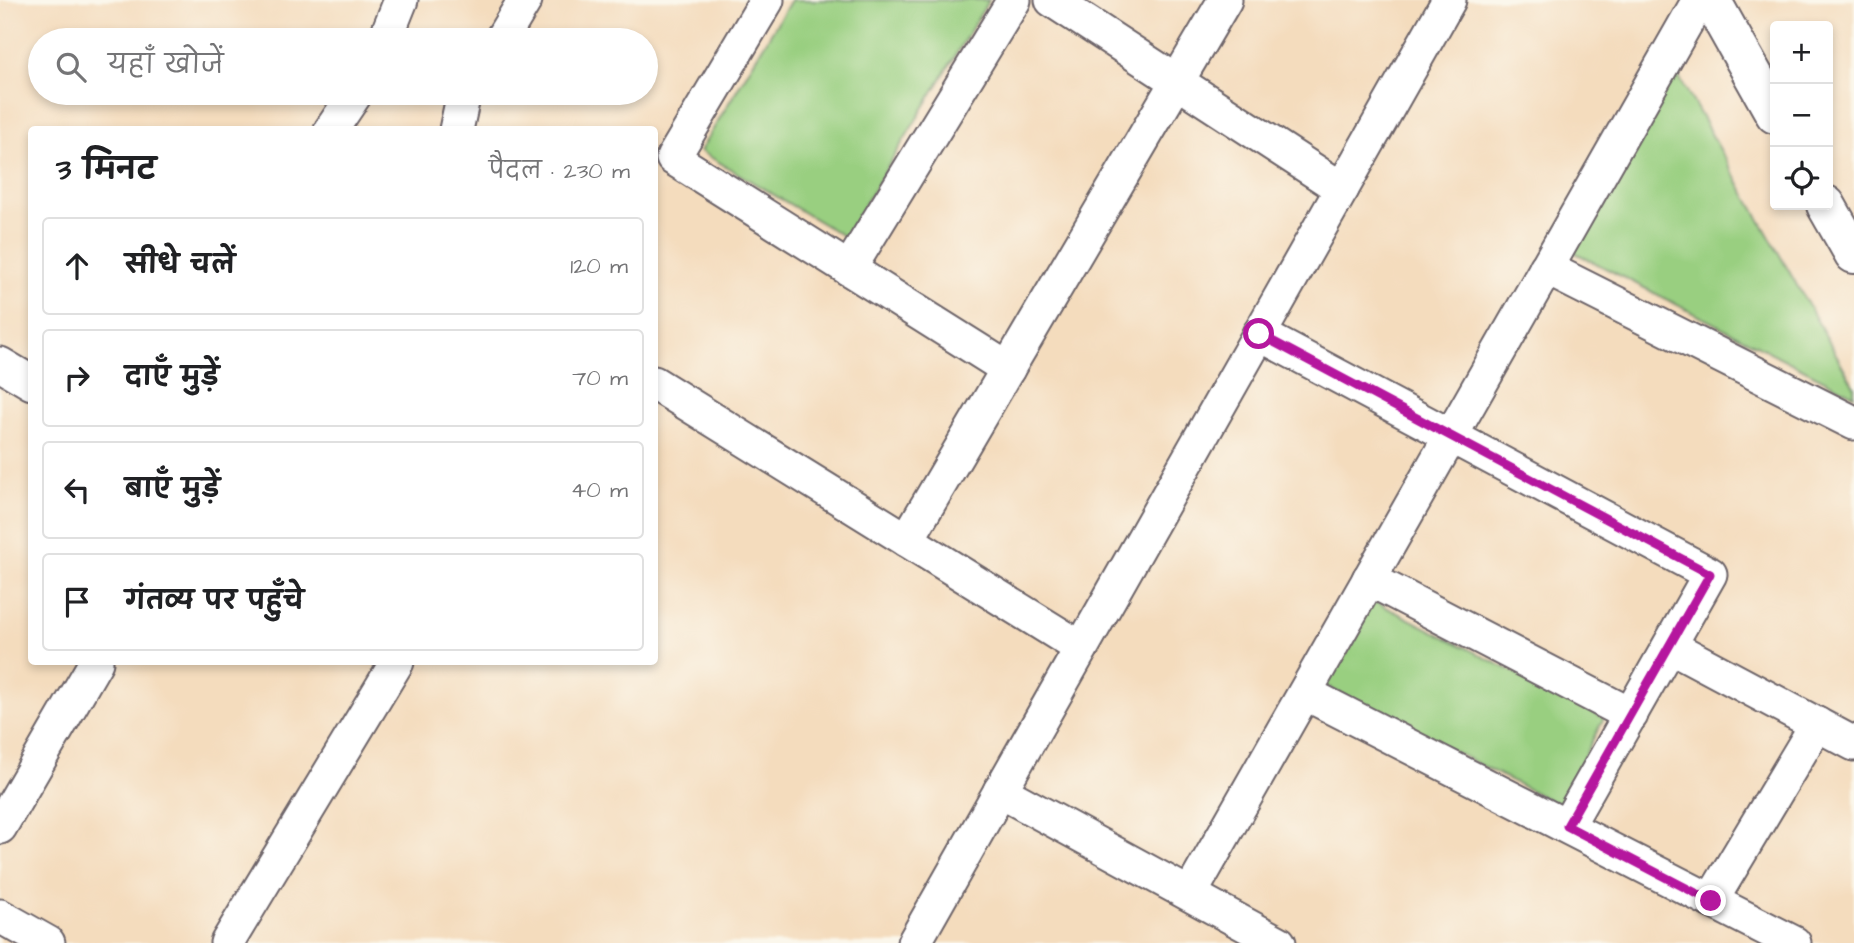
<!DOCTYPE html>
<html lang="hi">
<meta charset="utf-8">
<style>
:root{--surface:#fff;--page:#f6f6f6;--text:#202124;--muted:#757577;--line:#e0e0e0}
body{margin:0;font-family:"Architects Daughter","Playpen Sans Deva",sans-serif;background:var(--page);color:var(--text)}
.controls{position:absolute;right:21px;top:21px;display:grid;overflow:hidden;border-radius:7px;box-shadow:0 4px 10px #0003}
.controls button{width:63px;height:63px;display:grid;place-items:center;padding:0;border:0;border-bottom:2px solid var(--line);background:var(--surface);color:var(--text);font:35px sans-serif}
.stop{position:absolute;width:21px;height:21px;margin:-16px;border:5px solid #b5179e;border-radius:50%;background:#fff}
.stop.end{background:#b5179e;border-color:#fff;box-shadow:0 2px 7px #0008}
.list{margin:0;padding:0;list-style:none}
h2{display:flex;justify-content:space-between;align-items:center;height:91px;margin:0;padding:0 28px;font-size:30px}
h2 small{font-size:23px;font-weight:400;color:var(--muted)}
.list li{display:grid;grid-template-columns:46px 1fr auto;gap:21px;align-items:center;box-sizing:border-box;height:98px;margin:0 14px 14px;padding:0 14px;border:2px solid var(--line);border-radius:7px}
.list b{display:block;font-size:26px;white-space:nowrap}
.list em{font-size:23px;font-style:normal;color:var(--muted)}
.icon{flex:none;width:38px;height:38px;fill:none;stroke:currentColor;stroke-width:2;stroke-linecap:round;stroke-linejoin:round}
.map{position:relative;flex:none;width:1854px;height:943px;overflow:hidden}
.search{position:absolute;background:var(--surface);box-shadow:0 4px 10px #0003;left:28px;top:28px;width:630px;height:77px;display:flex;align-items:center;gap:18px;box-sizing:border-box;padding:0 24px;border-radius:38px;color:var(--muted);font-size:26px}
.panel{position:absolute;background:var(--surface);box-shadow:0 4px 10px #0003;left:28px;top:126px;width:630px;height:539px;border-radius:7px}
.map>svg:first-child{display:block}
</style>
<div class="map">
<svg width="1854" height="943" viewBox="0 0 1854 943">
<rect width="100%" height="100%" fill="#fbf7ec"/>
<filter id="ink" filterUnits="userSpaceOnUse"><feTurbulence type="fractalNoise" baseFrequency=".0143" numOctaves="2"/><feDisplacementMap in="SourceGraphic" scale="14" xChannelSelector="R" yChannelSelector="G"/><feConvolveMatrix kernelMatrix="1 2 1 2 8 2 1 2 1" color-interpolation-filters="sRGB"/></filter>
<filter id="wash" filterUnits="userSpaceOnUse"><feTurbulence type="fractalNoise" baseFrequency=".00686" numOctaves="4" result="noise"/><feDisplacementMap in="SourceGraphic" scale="28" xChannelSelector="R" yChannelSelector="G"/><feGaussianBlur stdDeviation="1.57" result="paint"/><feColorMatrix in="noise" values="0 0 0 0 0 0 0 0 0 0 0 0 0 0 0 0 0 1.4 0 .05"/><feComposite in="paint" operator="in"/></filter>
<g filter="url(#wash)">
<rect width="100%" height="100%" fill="#f4dcbd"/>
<g fill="#99cf80" stroke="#5e785e" stroke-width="2">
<path d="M791,0H989L845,237L700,151Z"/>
<path d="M1675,70L1854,386V395L1568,249Z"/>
<path d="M1368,598L1604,718L1559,805L1323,685Z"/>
</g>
</g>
<g filter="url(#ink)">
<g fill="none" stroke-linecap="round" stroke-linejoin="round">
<g stroke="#6c6368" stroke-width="37">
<g id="minor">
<path d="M767,0L673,158L1008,369"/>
<path d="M1052,0L1342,189"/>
<path d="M385,40L401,0"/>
<path d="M501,40L525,0"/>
<path d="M331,130L356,93"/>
<path d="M456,130L464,93"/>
<path d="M1546,268L1854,423"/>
<path d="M849,269L1014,0"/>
<path d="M1259,334L1710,574L1567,826"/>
<path d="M0,364L32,383"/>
<path d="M654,383L1081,648"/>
<path d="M907,540L1225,0"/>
<path d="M1369,579L1631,715"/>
<path d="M1670,646L1854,744"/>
<path d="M1305,693L1794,943"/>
<path d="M1000,791L1279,943"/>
<path d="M0,827L96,662"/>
<path d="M1190,894L1699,0"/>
<path d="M1711,901L1817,724"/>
<path d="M0,916L48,943"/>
<path d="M227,943L397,662"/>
<path d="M914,943L1449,0"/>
</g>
</g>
<g stroke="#6c6368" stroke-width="42">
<g id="tertiary">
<path d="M1711,0L1775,114"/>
<path d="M1826,205L1854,254"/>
</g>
</g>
<use href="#minor" stroke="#fff" stroke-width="33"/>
<use href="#tertiary" stroke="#fff" stroke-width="38"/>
</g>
</g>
<g fill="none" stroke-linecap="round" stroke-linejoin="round" filter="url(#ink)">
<path stroke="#b5179e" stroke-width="9" d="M1259,334L1710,574L1567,826L1711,901"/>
</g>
</svg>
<div class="controls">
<button>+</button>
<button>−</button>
<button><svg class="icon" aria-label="locate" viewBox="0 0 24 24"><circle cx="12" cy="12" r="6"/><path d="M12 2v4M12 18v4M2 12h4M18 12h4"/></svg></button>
</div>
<div class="stop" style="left:1259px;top:334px"></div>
<div class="stop end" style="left:1711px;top:901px"></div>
<div class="search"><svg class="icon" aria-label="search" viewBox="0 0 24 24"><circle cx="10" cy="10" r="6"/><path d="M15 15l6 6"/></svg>यहाँ खोजें</div>
<section class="panel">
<h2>3 मिनट<small>पैदल · 230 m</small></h2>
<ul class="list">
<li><svg class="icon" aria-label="ahead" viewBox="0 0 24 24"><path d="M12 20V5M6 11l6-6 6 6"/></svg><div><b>सीधे चलें</b></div><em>120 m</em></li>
<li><svg class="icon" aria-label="right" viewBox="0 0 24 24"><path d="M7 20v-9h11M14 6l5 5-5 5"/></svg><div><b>दाएँ मुड़ें</b></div><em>70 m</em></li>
<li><svg class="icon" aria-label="left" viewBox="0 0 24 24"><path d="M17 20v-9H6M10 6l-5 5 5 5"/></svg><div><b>बाएँ मुड़ें</b></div><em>40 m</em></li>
<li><svg class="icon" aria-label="arrive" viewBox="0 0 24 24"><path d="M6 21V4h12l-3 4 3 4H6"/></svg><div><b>गंतव्य पर पहुँचे</b></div></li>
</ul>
</section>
</div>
